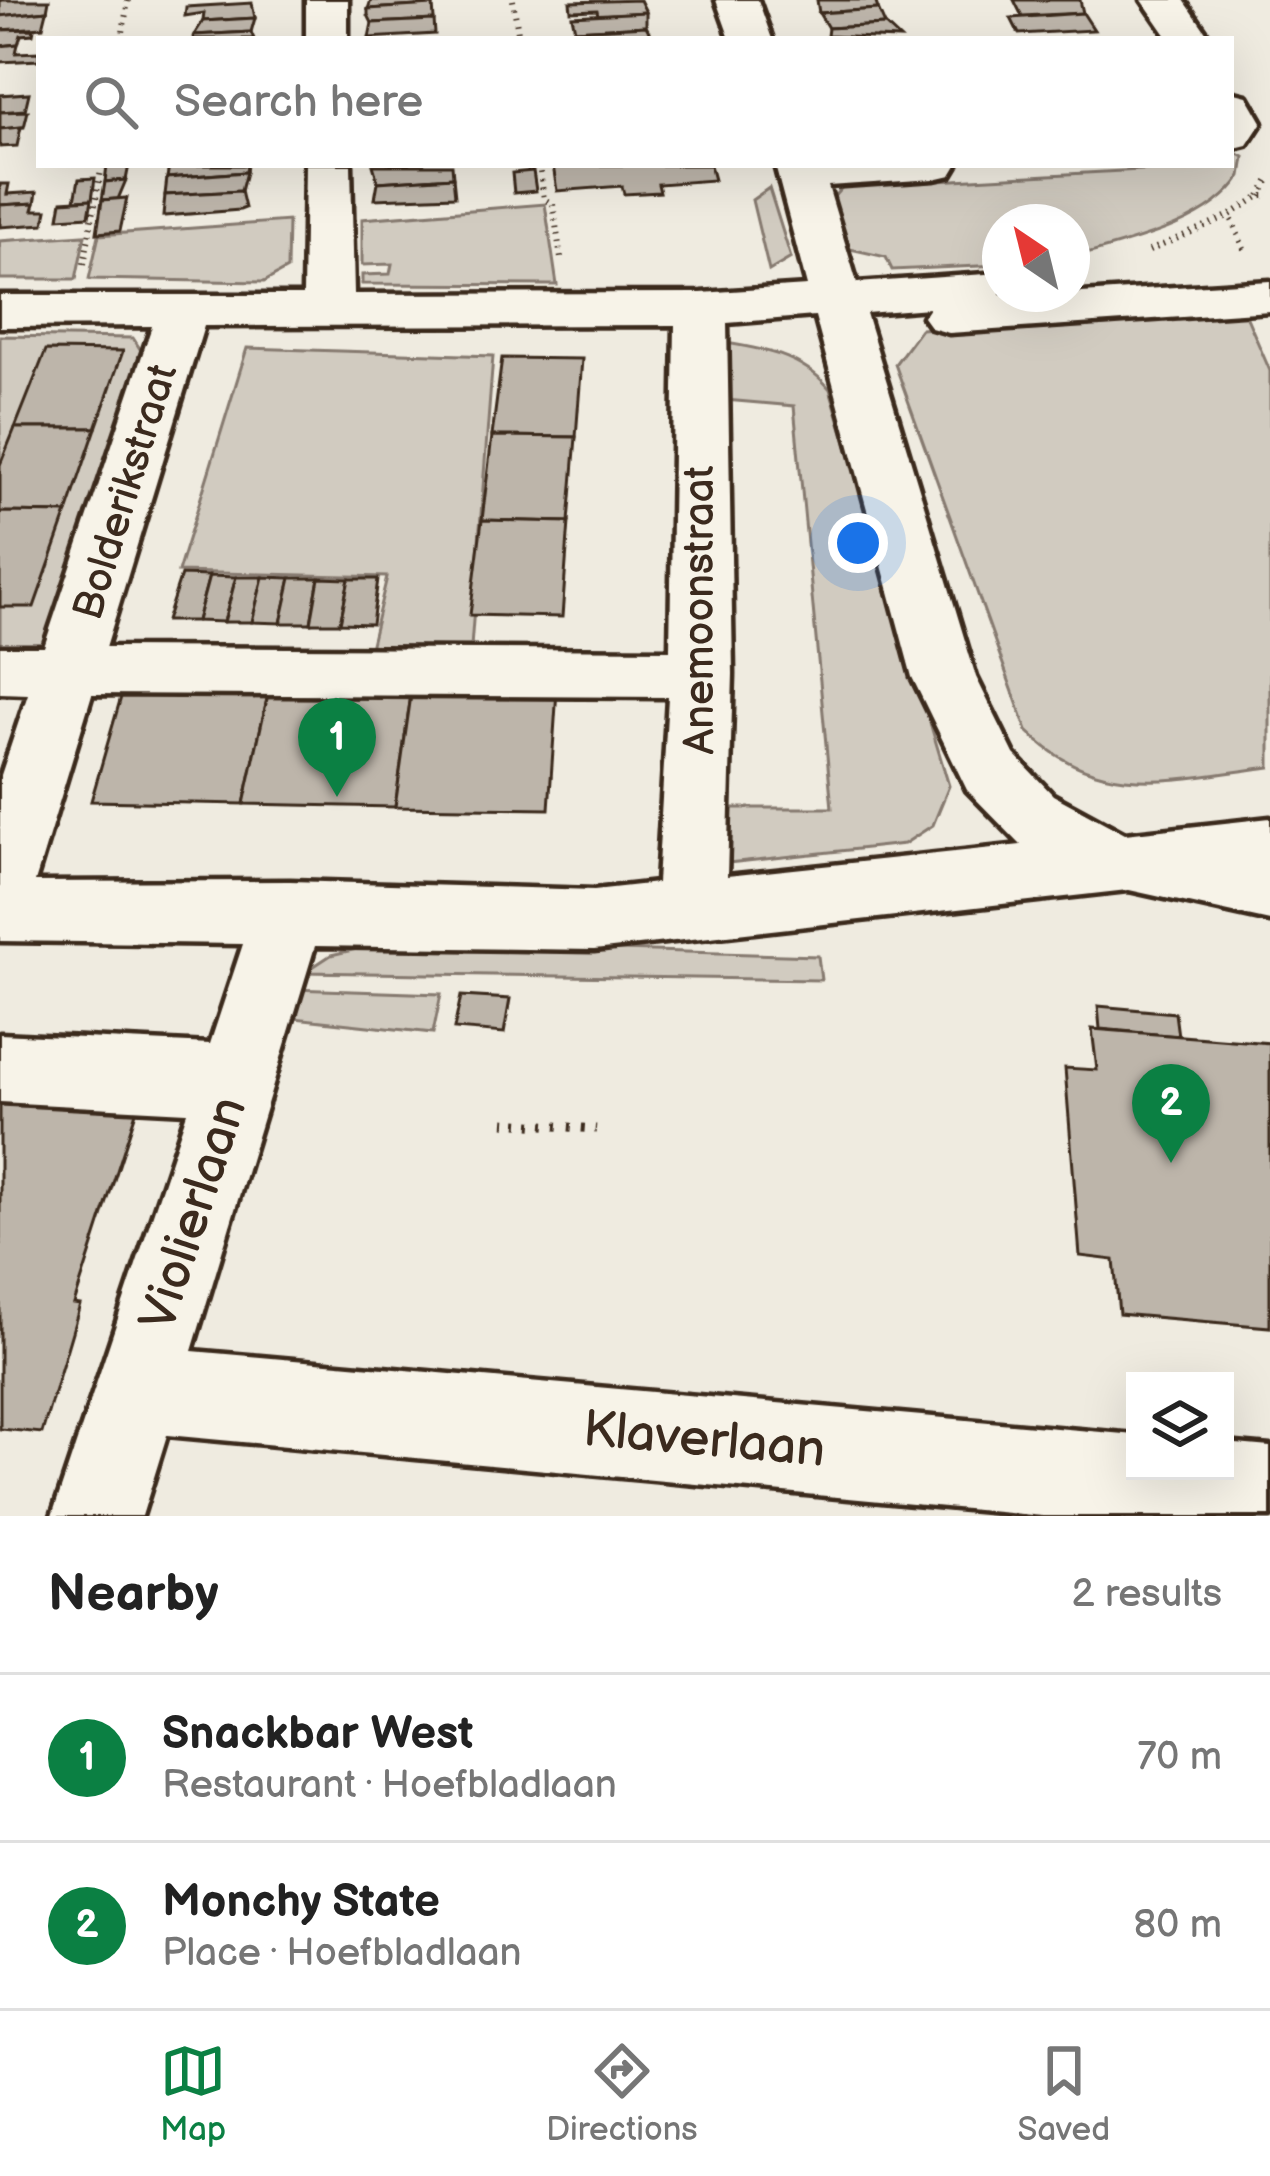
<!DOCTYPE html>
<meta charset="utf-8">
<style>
:root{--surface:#fff;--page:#f6f6f6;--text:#222;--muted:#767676;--line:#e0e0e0;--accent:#0b8043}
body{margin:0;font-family:"Balsamiq Sans",sans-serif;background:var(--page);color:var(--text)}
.controls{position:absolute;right:36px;bottom:36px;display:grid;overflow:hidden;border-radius:0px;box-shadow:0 12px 48px #0002}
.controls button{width:108px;height:108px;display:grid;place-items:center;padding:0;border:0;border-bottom:3px solid var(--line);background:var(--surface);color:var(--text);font:60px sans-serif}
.compass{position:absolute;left:982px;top:204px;width:108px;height:108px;border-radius:50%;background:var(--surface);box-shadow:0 12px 48px #0002;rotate:325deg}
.you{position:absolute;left:858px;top:543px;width:42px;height:42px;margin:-30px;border:9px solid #fff;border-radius:50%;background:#1a73e8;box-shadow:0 0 0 18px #1a73e833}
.badge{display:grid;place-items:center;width:78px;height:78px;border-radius:50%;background:var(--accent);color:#fff;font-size:39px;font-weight:700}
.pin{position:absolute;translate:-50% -99px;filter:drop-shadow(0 3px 6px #0008)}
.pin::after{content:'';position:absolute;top:63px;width:42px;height:36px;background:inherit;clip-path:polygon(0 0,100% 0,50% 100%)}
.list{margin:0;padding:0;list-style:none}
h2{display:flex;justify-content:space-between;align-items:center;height:156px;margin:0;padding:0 48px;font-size:51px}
h2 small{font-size:39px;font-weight:400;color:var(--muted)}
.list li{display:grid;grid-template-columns:78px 1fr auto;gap:36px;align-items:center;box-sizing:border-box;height:168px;padding:0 48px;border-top:3px solid var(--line)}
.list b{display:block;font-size:45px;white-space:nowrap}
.list p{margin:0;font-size:39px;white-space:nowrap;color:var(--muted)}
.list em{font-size:39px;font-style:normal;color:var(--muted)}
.icon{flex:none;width:66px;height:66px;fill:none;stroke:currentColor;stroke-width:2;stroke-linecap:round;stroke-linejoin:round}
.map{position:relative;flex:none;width:1270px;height:1516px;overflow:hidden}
.search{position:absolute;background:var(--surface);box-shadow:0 12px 48px #0002;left:36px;right:36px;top:36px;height:132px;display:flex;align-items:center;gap:30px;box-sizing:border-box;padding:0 42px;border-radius:0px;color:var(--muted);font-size:45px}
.sheet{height:492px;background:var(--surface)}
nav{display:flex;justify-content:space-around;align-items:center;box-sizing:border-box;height:168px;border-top:3px solid var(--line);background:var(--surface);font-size:33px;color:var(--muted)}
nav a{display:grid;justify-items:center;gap:6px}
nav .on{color:var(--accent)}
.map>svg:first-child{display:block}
</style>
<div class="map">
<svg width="1270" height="1516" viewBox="0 0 1270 1516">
<rect width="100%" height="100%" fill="#efebe0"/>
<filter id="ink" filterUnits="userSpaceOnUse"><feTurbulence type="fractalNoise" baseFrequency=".00833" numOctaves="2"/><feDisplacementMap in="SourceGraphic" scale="24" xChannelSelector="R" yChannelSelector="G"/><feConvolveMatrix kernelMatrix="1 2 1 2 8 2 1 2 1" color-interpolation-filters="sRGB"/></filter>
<g filter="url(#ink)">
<g fill="#d1cbc0" stroke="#867a6f" stroke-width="3">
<path d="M1231,150L1244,157L1241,176C1210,225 1125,243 1072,258V222H1000V265L892,270L886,257L850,249L830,201L846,183L901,174L918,182L1231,165Z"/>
<path d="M769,188L791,258L769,271L752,200Z"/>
<path d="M545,204L557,285L362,284V275L390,274L392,264L362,265V219Z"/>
<path d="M288,221L287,269L264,282L89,279L99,235Z"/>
<path d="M85,235L76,279H0V241Z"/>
<path d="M1242,306L1270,371V767C1180,778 1098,803 1027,731L895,364L921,329Z"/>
<path d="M0,336L133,338L142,352L40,652L0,651Z"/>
<path d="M713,341C757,348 800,353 830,389L949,786L933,825L904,844L718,864L715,808H832L794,406L714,399Z"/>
<path d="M247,348L493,356L471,647L370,648L387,577L178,572Z"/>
<path d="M383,943L818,956L821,980L305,972L331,955Z"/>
<path d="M292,989L441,994L433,1033L285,1017Z"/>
</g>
<g fill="#bdb5aa" stroke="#3b2a1e" stroke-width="3">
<path d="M0,0H49L47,11L0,16Z"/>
<path d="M432,0L433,5L368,9L371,0H440Z"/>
<path d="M640,0L646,12L598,15L597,10L571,11L570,2Z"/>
<path d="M817,0H875L878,9L819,13Z"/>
<path d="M1014,0H1080L1083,13L1022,16Z"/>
<path d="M252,3L255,18L203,21L204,13L185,16L186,7Z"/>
<path d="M433,5L434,20L372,23L368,15V9Z"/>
<path d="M878,9L885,25L828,28L819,13Z"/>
<path d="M47,11L43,27L0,30V16Z"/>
<path d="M646,12V26L575,30L572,16Z"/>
<path d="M1083,13L1094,30L1019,34L1011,18Z"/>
<path d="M255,18L251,32L194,35L203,21Z"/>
<path d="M434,20L435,34L369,38L372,23Z"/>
<path d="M885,25L900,39L827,36L828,28Z"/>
<path d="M646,26L653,39H577L575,30Z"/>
<path d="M34,29L33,34L21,35L18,44L0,46V30Z"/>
<path d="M251,32L254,39H193L194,35Z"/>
<path d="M18,44L16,53L39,52V60L0,62V46Z"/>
<path d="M29,93L25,110L0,112V95Z"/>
<path d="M28,111L24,127L0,129V112Z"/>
<path d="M21,127L17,146L0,147V129Z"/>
<path d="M107,165H129L126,180L105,182Z"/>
<path d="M169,165H247L246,172L167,178Z"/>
<path d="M373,165H452L453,177L378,182Z"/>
<path d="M553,165H710L714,180L658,184L660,192L624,194L622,186L557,191Z"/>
<path d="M533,171L536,191L514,193L512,173Z"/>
<path d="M246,172L241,191L165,195L167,178Z"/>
<path d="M453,177L455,196L375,199L378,182Z"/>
<path d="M95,178L92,199L75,200L79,179Z"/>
<path d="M126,180L118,199L102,200L105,182Z"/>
<path d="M0,184H9L7,194L37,192L35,203L0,205Z"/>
<path d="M241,191L245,208L240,210L163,216L165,195Z"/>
<path d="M127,198L120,231L97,233L102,200Z"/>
<path d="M92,199L89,216L59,218L62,201Z"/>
<path d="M35,203L33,210H47L44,224L0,227V205Z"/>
<path d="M46,350L123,351L96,428H15Z"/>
<path d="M502,358L582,359L576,437L492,436Z"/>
<path d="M15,428H96L67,513L0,512V465Z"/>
<path d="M492,436L576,437L569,522L482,520Z"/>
<path d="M0,512L67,513L34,607H0Z"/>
<path d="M482,520L569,522L562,617L470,615Z"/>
<path d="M181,575L209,576L197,621H166Z"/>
<path d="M209,576L236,577L224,622L197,621Z"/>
<path d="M236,577H263L252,622H224Z"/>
<path d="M263,577L291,578L281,623L252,622Z"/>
<path d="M291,578H319L311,623H281Z"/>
<path d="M319,578L349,579L340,623H311Z"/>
<path d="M349,579H378L372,624L340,623Z"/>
<path d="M125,683L270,685L244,804L91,801Z"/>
<path d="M270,685L412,688L395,807L244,804Z"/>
<path d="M412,688L557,690L549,809L395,807Z"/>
<path d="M461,996L510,999L504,1033L454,1029Z"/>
<path d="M1098,1006L1175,1013L1178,1036L1100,1029Z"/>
<path d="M1092,1029L1270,1043V1327L1119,1314L1114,1260L1080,1256L1065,1068L1097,1070Z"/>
<path d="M0,1098L137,1109L74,1304L80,1305L42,1433L0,1429Z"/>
</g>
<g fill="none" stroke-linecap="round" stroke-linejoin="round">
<g stroke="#3b2a1e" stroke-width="9">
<g id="minor">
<rect x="306" y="0" width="42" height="39"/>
<path d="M716,0H758L772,39H730Z"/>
<path d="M1142,0H1184L1211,39H1169Z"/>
<path d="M1231,92L1247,96L1262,122L1247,145L1231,149Z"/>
<path d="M305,165H351L354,294L701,293L807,286L775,165H957L951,175L934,179L828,186L857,283L1000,273V294L1019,297L1270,281V311L949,333L931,328L923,317L929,308L866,313L976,677L1014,754L1053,795L1125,834L1270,818V874L594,950L315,946L192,1351L1135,1435V1471H1225V1443L1270,1447V1516H1043L167,1435L142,1516H52L187,1112L0,1102V1034L210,1044L243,944L0,941V778L28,694L0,693V647H44L152,326L0,327V295H303ZM815,316L912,677L967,790L1021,845L727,876L733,674L727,323ZM675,325L670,650L106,647L204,326ZM92,694L668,697L657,883L594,890L290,881L35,882Z"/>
</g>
</g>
<g stroke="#3b2a1e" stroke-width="9">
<path id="major" d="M1127,836L1270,863V921L1102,884L1092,864L1102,844Z"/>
</g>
<g stroke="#3b2a1e" stroke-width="6" stroke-dasharray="1.5 6" stroke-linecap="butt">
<path d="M513,0L519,39"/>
<path d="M122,39L128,0"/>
<path d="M539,165L544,199L553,204L561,259"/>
<path d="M1260,196L1270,178"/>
<path d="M1244,249L1230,215L1260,196H1270"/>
<path d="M1149,251L1230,215"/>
<path d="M84,264L102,165"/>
</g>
<path stroke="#3b2a1e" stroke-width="9" stroke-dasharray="3 10" stroke-linecap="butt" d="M504,1122L596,1129"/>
<use href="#minor" fill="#f7f3e8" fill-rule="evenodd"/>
<use href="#major" fill="#f7f3e8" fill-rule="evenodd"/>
</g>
</g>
<g text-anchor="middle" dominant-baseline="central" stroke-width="9" stroke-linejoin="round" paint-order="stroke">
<g font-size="42" fill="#3b2a1e" stroke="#f7f3e8">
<text transform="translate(126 492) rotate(-73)">Bolderikstraat</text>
<text transform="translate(700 610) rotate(-90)">Anemoonstraat</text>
</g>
<g font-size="51" fill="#3b2a1e" stroke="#f7f3e8">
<text transform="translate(194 1214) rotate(-72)">Violierlaan</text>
<text transform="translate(704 1440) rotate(5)">Klaverlaan</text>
</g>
</g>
</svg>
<div class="controls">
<button><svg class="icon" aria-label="layers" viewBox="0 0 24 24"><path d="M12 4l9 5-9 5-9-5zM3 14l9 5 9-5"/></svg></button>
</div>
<svg class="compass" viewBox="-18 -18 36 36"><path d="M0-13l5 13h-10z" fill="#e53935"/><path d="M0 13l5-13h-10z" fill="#767676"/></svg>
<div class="you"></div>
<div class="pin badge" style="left:337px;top:797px">1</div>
<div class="pin badge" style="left:1171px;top:1163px">2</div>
<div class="search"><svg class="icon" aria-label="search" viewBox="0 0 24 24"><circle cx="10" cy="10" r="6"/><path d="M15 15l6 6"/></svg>Search here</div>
</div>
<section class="sheet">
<h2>Nearby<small>2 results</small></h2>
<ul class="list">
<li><span class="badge">1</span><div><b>Snackbar West</b><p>Restaurant · Hoefbladlaan</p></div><em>70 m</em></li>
<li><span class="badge">2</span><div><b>Monchy State</b><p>Place · Hoefbladlaan</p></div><em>80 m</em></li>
</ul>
</section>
<nav>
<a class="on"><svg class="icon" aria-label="map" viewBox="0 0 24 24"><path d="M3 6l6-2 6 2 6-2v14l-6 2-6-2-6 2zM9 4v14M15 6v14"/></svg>Map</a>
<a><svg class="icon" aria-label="directions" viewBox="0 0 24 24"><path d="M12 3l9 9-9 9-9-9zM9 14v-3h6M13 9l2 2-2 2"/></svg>Directions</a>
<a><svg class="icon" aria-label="saved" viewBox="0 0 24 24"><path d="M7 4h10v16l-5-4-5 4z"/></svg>Saved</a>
</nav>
